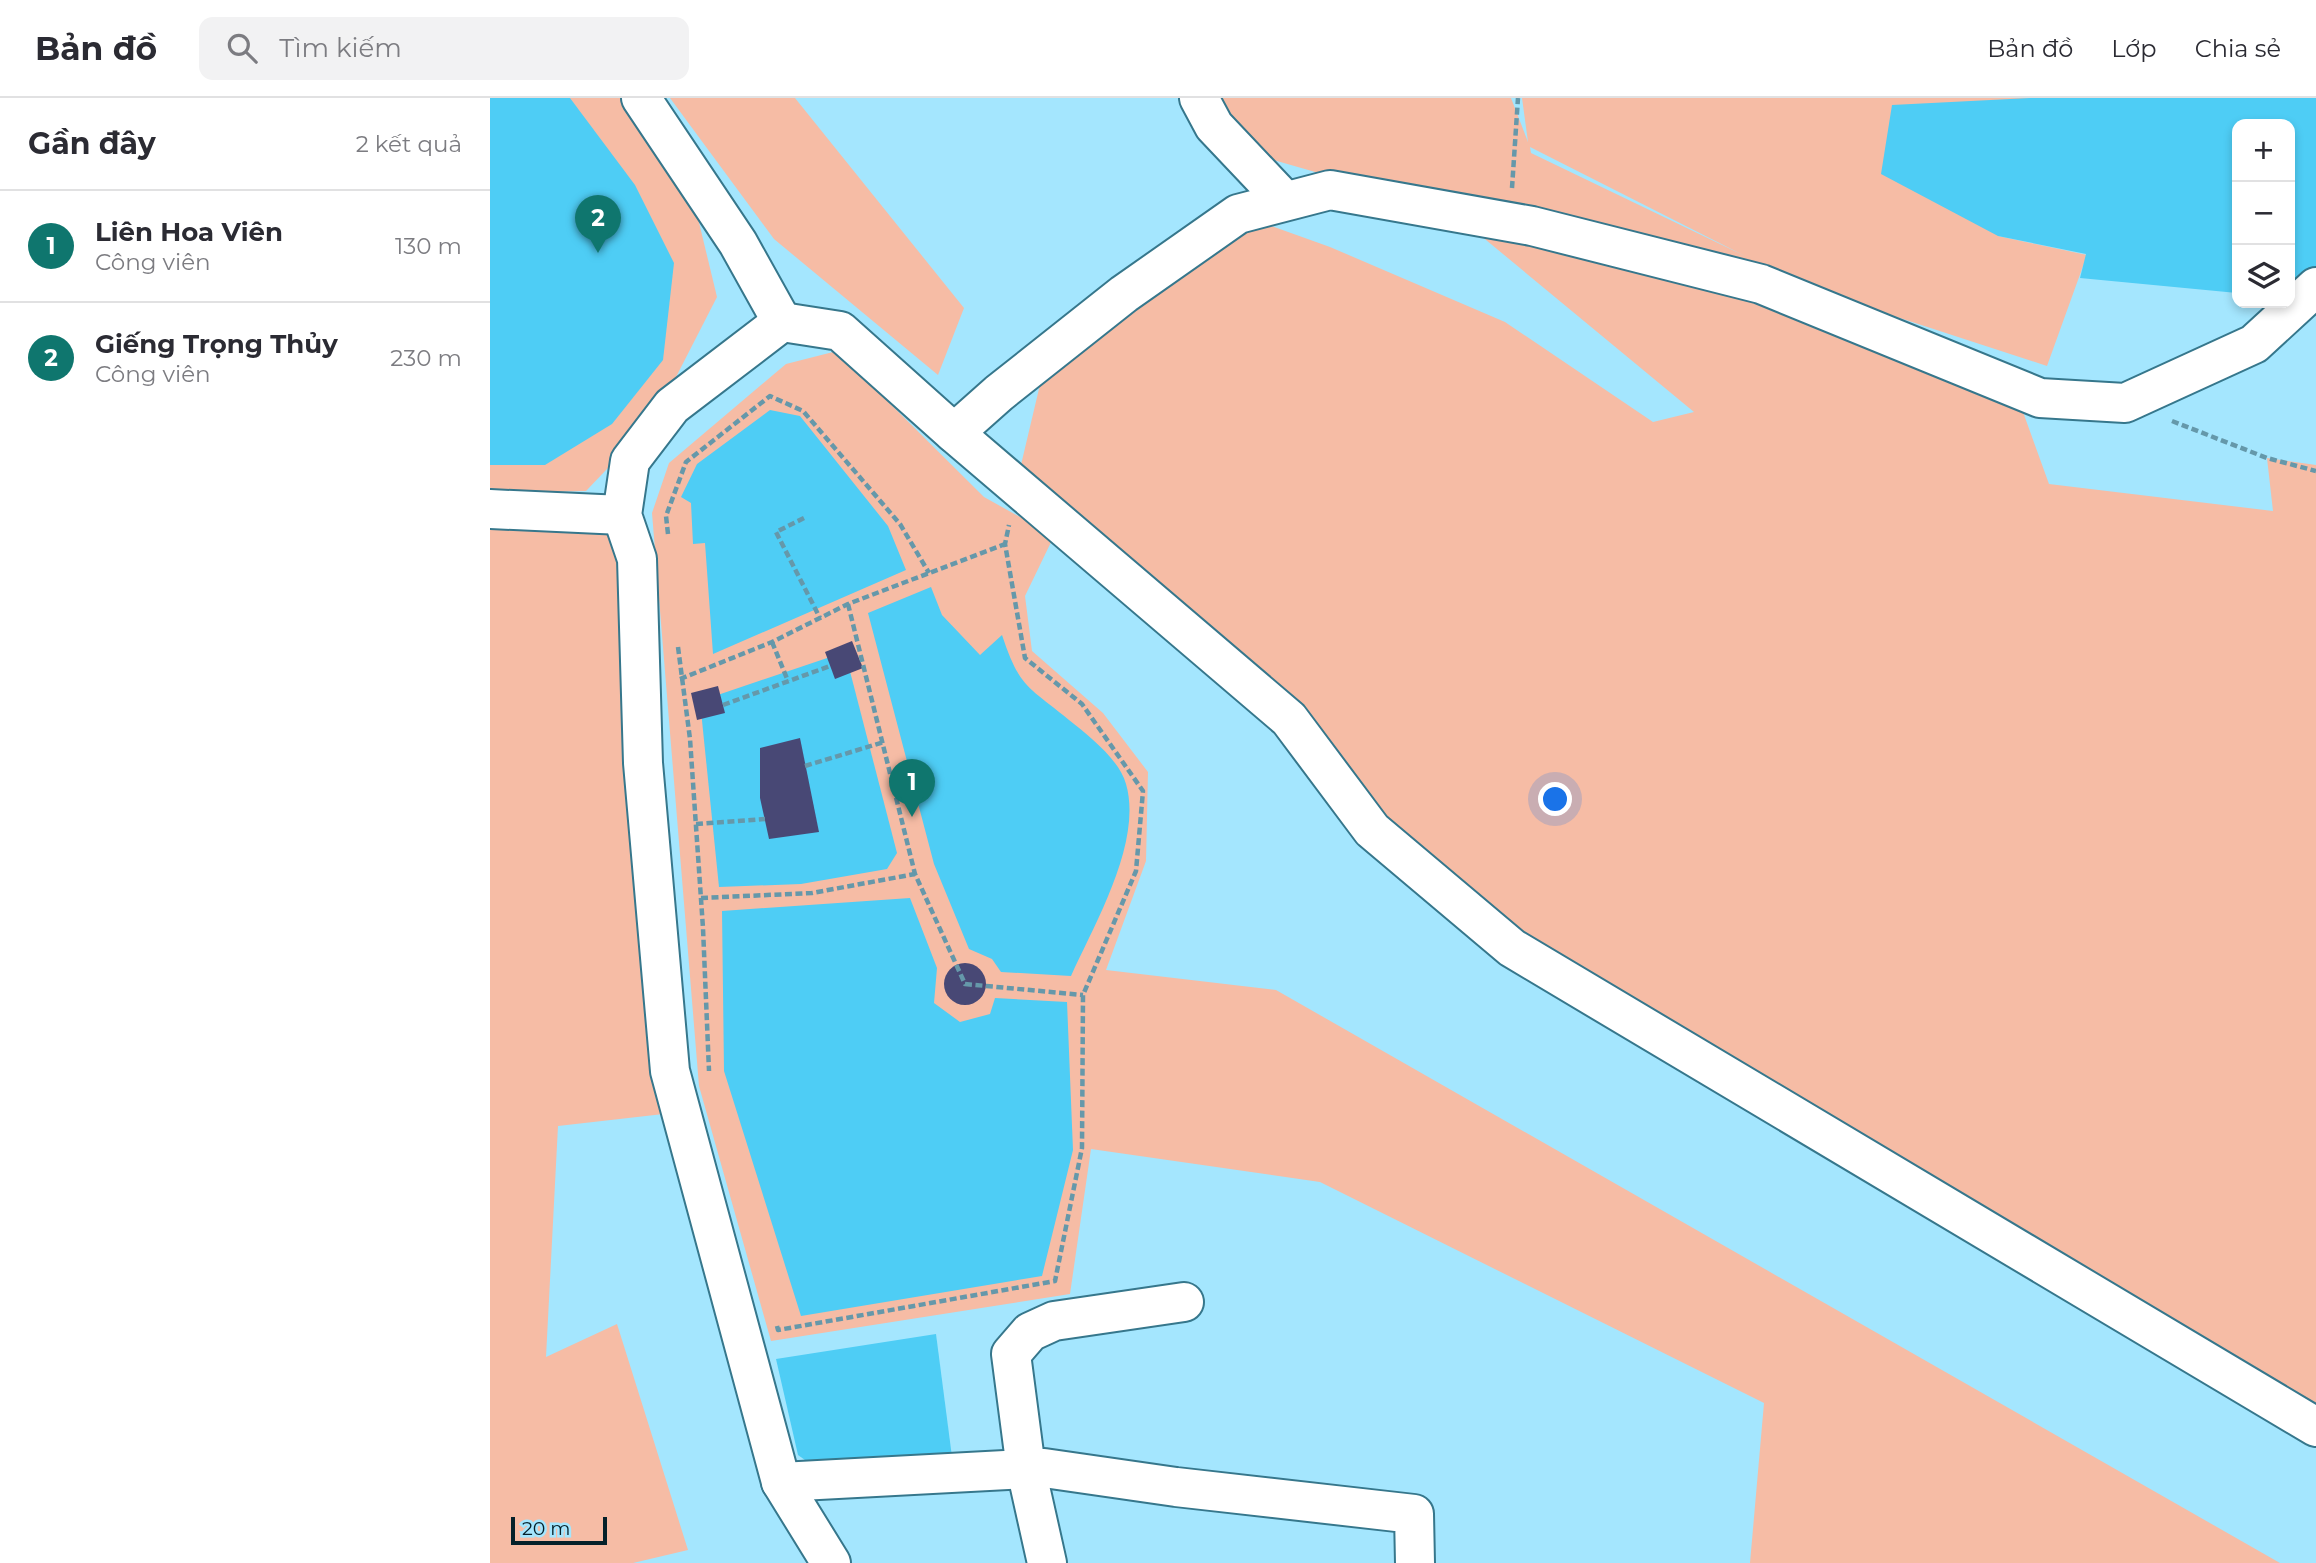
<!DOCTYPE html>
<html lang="vi">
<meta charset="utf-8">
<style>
:root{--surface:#fff;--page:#f2f2f3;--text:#2b2b33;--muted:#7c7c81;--line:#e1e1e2;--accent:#0f766e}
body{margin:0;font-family:Montserrat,sans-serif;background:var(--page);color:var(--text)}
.controls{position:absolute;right:21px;top:21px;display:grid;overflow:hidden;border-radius:14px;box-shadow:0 4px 10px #0003}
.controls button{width:63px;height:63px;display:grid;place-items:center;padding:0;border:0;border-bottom:2px solid var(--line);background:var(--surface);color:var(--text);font:35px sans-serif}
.scale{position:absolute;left:21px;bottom:18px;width:96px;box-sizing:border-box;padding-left:7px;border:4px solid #05212a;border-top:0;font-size:19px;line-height:24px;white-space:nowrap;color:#05212a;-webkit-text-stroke:5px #a4e6fe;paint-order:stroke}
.you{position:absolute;left:1066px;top:702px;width:24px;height:24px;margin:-18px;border:5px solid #fff;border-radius:50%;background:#1a73e8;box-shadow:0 0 0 10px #1a73e833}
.badge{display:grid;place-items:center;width:46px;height:46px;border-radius:50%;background:var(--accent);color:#fff;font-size:23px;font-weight:700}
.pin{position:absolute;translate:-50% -58px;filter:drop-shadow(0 2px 4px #0008)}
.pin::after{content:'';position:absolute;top:37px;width:24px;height:21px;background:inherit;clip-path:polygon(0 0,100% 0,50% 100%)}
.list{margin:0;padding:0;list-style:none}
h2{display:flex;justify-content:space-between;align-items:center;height:91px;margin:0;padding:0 28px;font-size:30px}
h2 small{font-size:23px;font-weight:400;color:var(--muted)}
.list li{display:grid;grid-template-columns:46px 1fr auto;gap:21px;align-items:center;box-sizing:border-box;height:112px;padding:0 28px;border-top:2px solid var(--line)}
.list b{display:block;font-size:26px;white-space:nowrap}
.list p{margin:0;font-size:23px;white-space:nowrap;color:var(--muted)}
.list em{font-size:23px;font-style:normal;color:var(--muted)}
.icon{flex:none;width:38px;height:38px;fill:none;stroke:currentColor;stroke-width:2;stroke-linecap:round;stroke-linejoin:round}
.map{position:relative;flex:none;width:1826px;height:1465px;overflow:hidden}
header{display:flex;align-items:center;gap:42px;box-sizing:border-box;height:98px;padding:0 35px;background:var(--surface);border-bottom:2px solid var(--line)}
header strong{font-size:33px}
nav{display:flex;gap:38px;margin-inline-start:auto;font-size:24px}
.search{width:490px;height:63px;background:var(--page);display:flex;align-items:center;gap:18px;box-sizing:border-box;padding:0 24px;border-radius:14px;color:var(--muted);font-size:26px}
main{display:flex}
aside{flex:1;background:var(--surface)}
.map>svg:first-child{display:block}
</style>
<header>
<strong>Bản đồ</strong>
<div class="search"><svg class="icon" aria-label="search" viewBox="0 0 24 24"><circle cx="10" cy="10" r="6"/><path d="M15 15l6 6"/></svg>Tìm kiếm</div>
<nav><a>Bản đồ</a><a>Lớp</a><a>Chia sẻ</a></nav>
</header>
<main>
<aside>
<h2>Gần đây<small>2 kết quả</small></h2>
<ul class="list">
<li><span class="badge">1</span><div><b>Liên Hoa Viên</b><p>Công viên</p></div><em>130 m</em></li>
<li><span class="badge">2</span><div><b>Giếng Trọng Thủy</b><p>Công viên</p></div><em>230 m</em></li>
</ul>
</aside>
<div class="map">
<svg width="1826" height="1465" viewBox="0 0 1826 1465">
<rect width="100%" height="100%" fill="#a4e6fe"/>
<g fill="#f6bca5" fill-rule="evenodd">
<path d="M0,0H144L206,112L227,199L186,279L138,349L96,393L0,395Z"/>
<path d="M180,0H305L474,210L448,277L284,141Z"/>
<path d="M728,0H1021L1038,44L1032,0H1540L1530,2L1508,138L1597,157L1557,268L1327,193L1524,289L1559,386L1783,413L1777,360L1826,367V1329L1022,850L799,621L526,388L557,257L748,116L840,149L1015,224L1163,324L1204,314L961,113L749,52ZM1040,49L1255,158L1041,55Z"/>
<path d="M347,253L494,399L564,438L535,498L542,553L613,615L658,674L656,763L616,872L786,892L1790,1465H1260L1274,1305L830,1084L601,1051L580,1196L281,1243L209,988L162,415L179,365L296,266Z"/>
<path d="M0,411L132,417L191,1014L68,1028L56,1259L127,1226L198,1452L143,1465H0Z"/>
</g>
<g fill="#4ecdf5">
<path d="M0,0H80L145,87L184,165L173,262L122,326L55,367H0Z"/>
<path d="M1540,0H1826V178L1800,185V26H1747V195L1590,180L1596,156L1508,138L1391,76L1402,7Z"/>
<path d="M280,312L310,318L398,428L416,472L223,556L215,445L203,446L201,405L191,399L207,366Z"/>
<path d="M441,489L452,517L490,557L512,537C530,591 538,588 579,622C599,638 629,661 636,686C653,744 604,827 581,878L511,874L502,861L479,851L444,766L378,515Z"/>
<path d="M355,554L407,755L397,771L311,786L229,789L210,603Z"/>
<path d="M420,800L447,870L444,905L470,924L500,916L505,900L577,904L583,1052L552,1178L311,1218L234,973L232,813Z"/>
<path d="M446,1236L462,1359L333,1375L308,1357L286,1261Z"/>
</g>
<g fill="#484875">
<path d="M362,543L373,570L345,581L335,554Z"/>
<path d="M228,588L235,615L207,622L201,595Z"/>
<path d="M310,640L329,734L279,741L270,700V650Z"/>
<circle cx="475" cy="886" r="21"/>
</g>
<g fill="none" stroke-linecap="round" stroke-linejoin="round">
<g stroke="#36778c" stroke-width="42">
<g id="minor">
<path d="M151,0L248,145L292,224"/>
<path d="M709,0L724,28L795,103"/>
<path d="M464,335L509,295L634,196L748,116L840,92L1042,128L1271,186L1550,300L1635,305L1764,246L1826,189"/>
<path d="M0,411L132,417"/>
<path d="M291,1384L554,1370L686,1389L924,1416L925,1465"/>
<path d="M341,1465L291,1384L180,973L153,665L147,461L132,417L140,363L182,308L292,224L350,233L464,335L799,621L882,732L1022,850L1826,1329"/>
<path d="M557,1465L536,1371L521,1256L540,1234L564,1223L694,1204"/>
</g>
</g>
<g stroke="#6598aa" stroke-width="4.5" stroke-dasharray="7 3.5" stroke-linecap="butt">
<path d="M1022,90L1028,0"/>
<path d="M1682,323L1777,360L1826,373"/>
<path d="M314,420L286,434L330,520"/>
<path d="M178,436L176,418L196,364L280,298L313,313L410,426L439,475"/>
<path d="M358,506L425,776L475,886L593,897"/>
<path d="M282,544L298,583"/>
<path d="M188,549L200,641L213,830L219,973"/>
<path d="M190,581L282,544L358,506L515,446"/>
<path d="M233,607L340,568"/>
<path d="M315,668L394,644"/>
<path d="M206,726L275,721"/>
<path d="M211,800L322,795L425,776"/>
<path d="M287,1228L288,1232L565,1183L592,1050L593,897L646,773L653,693L592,606L535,560L515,446L519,427"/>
</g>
<use href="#minor" stroke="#fff" stroke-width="38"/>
</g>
</svg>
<div class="controls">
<button>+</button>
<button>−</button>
<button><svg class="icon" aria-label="layers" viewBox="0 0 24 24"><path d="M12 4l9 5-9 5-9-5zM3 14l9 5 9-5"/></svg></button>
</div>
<div class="scale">20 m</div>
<div class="you"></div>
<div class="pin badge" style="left:422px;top:719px">1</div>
<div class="pin badge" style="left:108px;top:155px">2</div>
</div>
</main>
